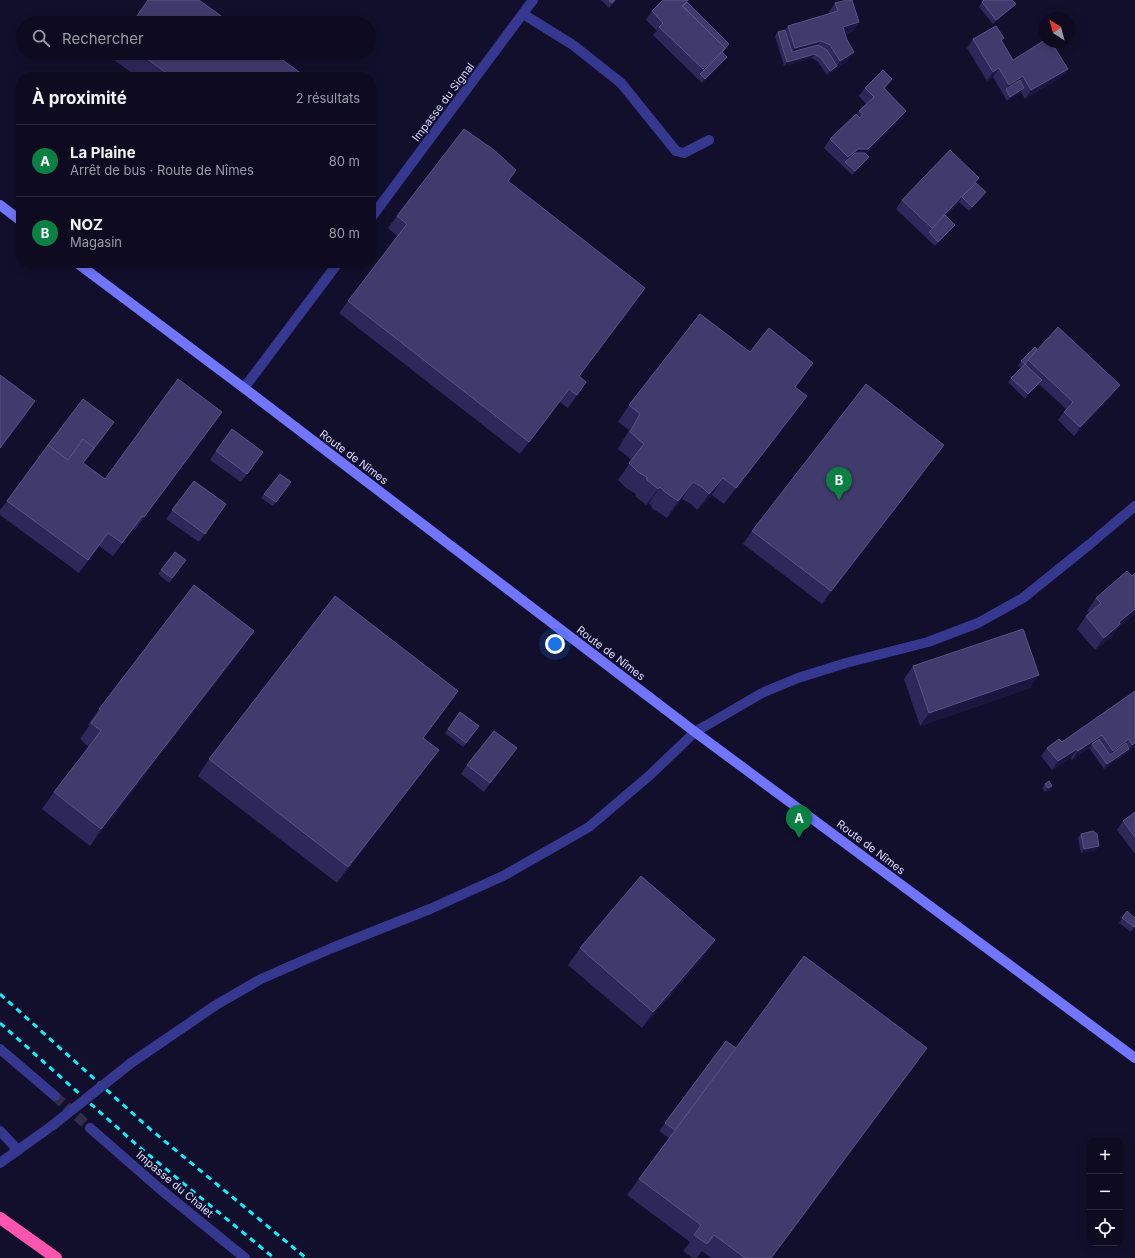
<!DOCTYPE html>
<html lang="fr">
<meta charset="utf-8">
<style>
:root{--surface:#0e0b21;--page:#17142a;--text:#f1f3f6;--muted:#9b9ba5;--line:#2e2b3f;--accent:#0b8043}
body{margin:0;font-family:Inter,sans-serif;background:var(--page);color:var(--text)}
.controls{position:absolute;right:12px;bottom:12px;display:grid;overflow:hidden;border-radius:8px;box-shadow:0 2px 10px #0003}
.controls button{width:36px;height:36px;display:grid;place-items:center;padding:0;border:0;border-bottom:1px solid var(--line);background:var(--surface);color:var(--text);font:20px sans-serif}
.compass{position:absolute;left:1039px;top:12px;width:36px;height:36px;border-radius:50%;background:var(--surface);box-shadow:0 2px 10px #0003;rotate:324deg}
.you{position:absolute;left:555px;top:644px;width:14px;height:14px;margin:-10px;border:3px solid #fff;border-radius:50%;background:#1a73e8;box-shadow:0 0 0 6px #1a73e833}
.badge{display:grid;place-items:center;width:26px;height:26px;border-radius:50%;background:var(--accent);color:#fff;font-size:13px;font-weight:700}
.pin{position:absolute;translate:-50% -33px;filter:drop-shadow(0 1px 2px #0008)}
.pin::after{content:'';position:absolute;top:21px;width:14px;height:12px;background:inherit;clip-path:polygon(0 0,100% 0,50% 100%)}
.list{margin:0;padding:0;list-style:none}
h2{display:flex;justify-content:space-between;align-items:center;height:52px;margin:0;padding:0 16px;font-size:17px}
h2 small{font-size:13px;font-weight:400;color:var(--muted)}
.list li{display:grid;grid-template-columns:26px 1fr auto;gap:12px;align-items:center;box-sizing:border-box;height:72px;padding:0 16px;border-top:1px solid var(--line)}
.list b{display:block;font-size:15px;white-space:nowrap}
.list p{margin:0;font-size:13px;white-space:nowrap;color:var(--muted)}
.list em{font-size:13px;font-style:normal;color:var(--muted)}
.icon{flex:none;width:22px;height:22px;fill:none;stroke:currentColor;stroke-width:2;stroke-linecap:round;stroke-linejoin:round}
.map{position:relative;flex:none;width:1135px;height:1258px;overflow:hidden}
.search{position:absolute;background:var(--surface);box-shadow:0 2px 10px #0003;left:16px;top:16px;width:360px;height:44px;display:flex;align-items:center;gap:10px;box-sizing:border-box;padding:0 14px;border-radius:22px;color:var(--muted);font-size:15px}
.panel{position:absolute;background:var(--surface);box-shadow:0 2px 10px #0003;left:16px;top:72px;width:360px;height:196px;border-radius:16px}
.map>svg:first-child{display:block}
</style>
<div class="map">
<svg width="1135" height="1258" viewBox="0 0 1135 1258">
<rect width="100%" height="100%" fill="#120f2c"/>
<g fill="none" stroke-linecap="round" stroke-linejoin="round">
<path stroke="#302d4c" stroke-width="10" stroke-dasharray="10 5" stroke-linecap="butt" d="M55,1096L90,1128"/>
<g stroke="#36388f" stroke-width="10">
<path d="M523,14L573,45L621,83L676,151L684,153L709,140"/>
<path d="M371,218L533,0"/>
<path d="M244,388L338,263"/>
<path d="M0,1049L55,1096"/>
<path d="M131,1063L216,1005L261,979L332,948L430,909L503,876L589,827L650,775L695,732L762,693L798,678L846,663L928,642L978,623L1023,598L1090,544L1135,506"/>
<path d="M90,1128L160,1189L245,1258"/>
<path d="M0,1131L18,1150"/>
<path d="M0,1163L53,1125"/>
</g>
<g stroke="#7175ff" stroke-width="10">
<path d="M0,205L21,221"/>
<path d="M77,263L244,388L695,732L1135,1058"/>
</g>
<path stroke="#ff55b0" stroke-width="12" d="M0,1218L56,1258"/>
<g stroke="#06f4ff" stroke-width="3" stroke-dasharray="6 5" stroke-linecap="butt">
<path d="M0,994L150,1129L306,1258"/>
<path d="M0,1023L138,1146L274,1258"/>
</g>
<path stroke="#36388f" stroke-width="10" d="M53,1125L131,1063"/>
</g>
<g fill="#2e275a">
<path d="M601,0H616L609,8Z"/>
<path d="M982,2L1016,4L1012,8L993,24L979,7Z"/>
<path d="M688,3L726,48L722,52L727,57L724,61L702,83L653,35L657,31L646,20L652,11Z"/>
<path d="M835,3L859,22L853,31L845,34L848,61L827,75L818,62L812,58L784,66L775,36L778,32L785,30L788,26L830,14L829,12Z"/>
<path d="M973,39L1002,41L1013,60L1068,69L1061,77L1025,99L1021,92L1007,101L993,77L987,81L967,48Z"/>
<path d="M110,53H273L306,77H138L108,56Z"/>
<path d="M892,79L885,89L900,119L866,154L869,157L866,161L852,175L824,148L830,139L856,115L859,111L866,104L859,96L865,88Z"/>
<path d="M979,178L976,183L986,192L983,196L969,211L959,202L946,216L955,225L952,229L935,246L896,209L902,200Z"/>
<path d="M508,181L637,301L579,376L586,382L568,408L560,402L520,454L339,313L348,301L397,236L388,228L397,216Z"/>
<path d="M1037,349L1114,393L1074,436L1058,420L1066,409L1039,384L1025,399L1008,382L1011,378L1021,368L1018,365L1021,361Z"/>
<path d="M750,352L802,379L795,388V413L724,504L712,495L697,510L691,504L682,499L667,518L653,509L649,503L646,505L635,496L636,494L626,488L618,480L632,460L618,449L629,430L618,422L629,405Z"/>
<path d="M213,424L135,530L133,529L113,556L99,546L79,573L0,515V510L7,501L108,431L83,464L105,479Z"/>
<path d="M216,451L263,452L241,482L210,460Z"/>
<path d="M935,457L822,604L743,544L752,531Z"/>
<path d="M280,474L291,482L273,506L261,498Z"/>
<path d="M194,481L226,504L199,542L166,519Z"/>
<path d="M186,560L169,583L158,574L161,570Z"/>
<path d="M1135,573V614L1117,629L1112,637L1095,650L1077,629L1086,616L1090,613L1087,611L1096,598L1132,575Z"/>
<path d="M254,631L243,647L90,846L42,809L54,792L89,747L80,739L89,726L88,725L99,709Z"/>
<path d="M913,666L1030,688L920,726L904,679Z"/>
<path d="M1135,691V747L1104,769L1089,748L1072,760L1071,758L1052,770L1041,756L1047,748L1062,742Z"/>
<path d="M447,708L423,738L427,766L337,883L198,776L209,759Z"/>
<path d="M460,712L479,726L463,747L445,733Z"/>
<path d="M517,748L484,792L461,774L467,765Z"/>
<path d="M1045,784L1052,786L1049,790L1045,792L1042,788Z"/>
<path d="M1135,812V854L1117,830L1123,821Z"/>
<path d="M1081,834L1096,850L1081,853L1078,838Z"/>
<path d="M1127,911L1135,926L1131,932L1119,923Z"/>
<path d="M715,940L704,956L642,1028L568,965L580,948Z"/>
<path d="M736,1048L916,1064L772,1258H711L702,1251L697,1258H692L683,1251L690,1242L627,1195L669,1138L659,1131L665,1123Z"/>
</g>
<g fill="#1b1540">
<path d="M688,0H690L680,10L682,6Z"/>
<path d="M1016,4L1012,8L993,24L996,20Z"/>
<path d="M859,22L853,31L837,36L843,27Z"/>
<path d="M821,41L815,49L789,57L795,48Z"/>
<path d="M729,44L726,48L719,56L700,74L703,69Z"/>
<path d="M854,52L848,61L827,75L830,71L837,66L840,61Z"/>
<path d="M815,54L812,58L784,66L787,62Z"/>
<path d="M727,57L724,61L702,83L705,79Z"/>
<path d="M999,68L993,77L987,81L993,72Z"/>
<path d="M1068,69L1061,77L1025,99L1031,90Z"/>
<path d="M1023,76L1016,85L1006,89L1009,85Z"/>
<path d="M892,79L886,88L878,97L884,88Z"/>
<path d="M1024,88L1021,92L1007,101L1010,97Z"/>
<path d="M906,111L900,119L862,158L845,162L848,157L858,149Z"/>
<path d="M869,157L866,161L852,175L855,171Z"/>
<path d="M979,178L973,187L962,197L959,202L929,233L932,228Z"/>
<path d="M986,192L983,196L969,211L972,207Z"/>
<path d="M955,225L952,229L935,246L938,242Z"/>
<path d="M645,288L637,301L570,389L579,376Z"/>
<path d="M813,363L802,379L783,403Z"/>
<path d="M1042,380L1039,384L1025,399L1028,394Z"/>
<path d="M1120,385L1114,393L1074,436L1080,427Z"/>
<path d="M569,389L560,402L520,454L529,442Z"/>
<path d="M807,396L795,413L724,504L736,488Z"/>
<path d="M35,401L24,418L0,449V448Z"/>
<path d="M222,412L213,424L135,530L144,517Z"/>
<path d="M944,445L935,457L822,604L831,591Z"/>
<path d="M723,478L712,495L697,510L709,494Z"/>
<path d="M693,482L682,499L667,518L678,501Z"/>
<path d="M660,487L649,503L646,505L658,489Z"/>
<path d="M1135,609V614L1117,629L1112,637L1095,650L1104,638L1119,622Z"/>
<path d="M254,631L243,647L90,846L101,829Z"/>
<path d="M1039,675L1030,688L920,726L929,713Z"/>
<path d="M458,691L447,708L411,754L423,738Z"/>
<path d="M1102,735L1096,744H1092L1089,748L1072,760L1078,751Z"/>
<path d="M1129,739L1123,748L1107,759L1113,751Z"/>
<path d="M1135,743V747L1104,769L1107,764L1129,749L1132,745Z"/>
<path d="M517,748L511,757L484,792L490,783Z"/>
<path d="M1077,749L1071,758L1052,770L1058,761Z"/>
<path d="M439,750L427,766L337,883L348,867Z"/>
<path d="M1052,786L1049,790L1045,792L1048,788Z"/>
<path d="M1099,846L1096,850L1081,853L1084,849Z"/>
<path d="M715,940L704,956L642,1028L653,1012Z"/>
<path d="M927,1048L916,1064L772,1258H771Z"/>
</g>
<g fill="#413a6c" stroke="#595383">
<path d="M148,0H199L231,23H132Z"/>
<path d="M610,0H615L612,3L609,1Z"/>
<path d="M663,0H688L682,6L725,48L703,69L659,27L663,23L652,11Z"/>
<path d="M847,0H852L859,22L843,27L847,40L854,52L840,61L830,45L821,41L795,48L788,26L838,11L835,3Z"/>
<path d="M984,0H1012L1016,4L996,20L982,2Z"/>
<path d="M687,2L729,44L722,52L725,48L683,6Z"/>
<path d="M996,26L1004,38L1001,40L1013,60L1045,40V42H1051L1068,69L1031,90L1023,76L1009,85L999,68L993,72L973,39Z"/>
<path d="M785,30L792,52L818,45L827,50L837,66L830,71L821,58L815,54L787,62L778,32Z"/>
<path d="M722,52L727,57L705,79L700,74Z"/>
<path d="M139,53H273L306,77H172Z"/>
<path d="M883,70L892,79L884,88L906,111L868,149H858L848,157L830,139L856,114L860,118L863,114L859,111L874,97L865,88Z"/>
<path d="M1020,80L1024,88L1010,97L1006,89Z"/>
<path d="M464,129L494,150L516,170L508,181L645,288L579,376L586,382L577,395L569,389L529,442L348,301L407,224L397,216Z"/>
<path d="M950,150L979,178L932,228L902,200Z"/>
<path d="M855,153H865L869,157L855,171L845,162Z"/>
<path d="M976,183L986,192L972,207L962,197Z"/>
<path d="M945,215L955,225L938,242L929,232Z"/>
<path d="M700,314L750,352L769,328L813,363L795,387L807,396L736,488L723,478L709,494L702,487L693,482L678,501L665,492L660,487L658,489L646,479L648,478L638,472L629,463L644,444L630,432L640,414L629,405Z"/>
<path d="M1058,327L1120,385L1080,427L1064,412L1073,402L1028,360Z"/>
<path d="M1035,347L1037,349L1028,360L1025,364L1021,361Z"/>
<path d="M1025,364L1042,380L1028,394L1011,378Z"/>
<path d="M0,375L35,401L0,448Z"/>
<path d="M178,379L222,412L144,517L142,516L122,543L108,533L88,560L7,501L48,445L68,460L83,439L94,448L83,463L105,479Z"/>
<path d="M866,384L944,445L831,591L752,531Z"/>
<path d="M83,399L114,422L91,452L94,448L83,439L68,460L48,445Z"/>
<path d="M232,429L263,452L247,474L216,451Z"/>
<path d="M280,474L291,482L276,502L264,494Z"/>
<path d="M194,481L226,504L205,534L172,510Z"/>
<path d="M175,552L186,560L172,578L161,570Z"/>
<path d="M1127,571L1132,576L1135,573V609L1119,622L1120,624L1104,638L1086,616L1101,603L1096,598Z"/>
<path d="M194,585L254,631L101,829L54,792L101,731L91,723L101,710L99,709Z"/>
<path d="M335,596L458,691L423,738L439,750L348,867L209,759Z"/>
<path d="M1023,629L1039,675L929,713L913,666Z"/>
<path d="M1135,691V743L1132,745L1129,739L1113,751L1102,735L1078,751L1077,749L1058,761L1047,748L1059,739L1062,742Z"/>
<path d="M460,712L479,726L466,743L448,729Z"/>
<path d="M494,731L517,748L490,783L467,765Z"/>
<path d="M1099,739L1110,755L1126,743L1129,749L1107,764L1092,744Z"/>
<path d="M1049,781L1052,786L1048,788L1045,784Z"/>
<path d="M1135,812V837L1123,821Z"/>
<path d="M1093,831L1097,834L1099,846L1084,849L1081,834Z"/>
<path d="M641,876L715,940L653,1012L580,948Z"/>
<path d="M1127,911L1135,918V926L1134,927L1122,918Z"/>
<path d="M804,956L927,1048L771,1258H745L714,1235L707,1244L694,1235L701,1225L639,1179Z"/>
<path d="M726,1041L736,1048L675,1130L665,1123Z"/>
</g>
<g text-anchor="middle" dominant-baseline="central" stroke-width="3.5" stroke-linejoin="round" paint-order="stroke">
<g font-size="11" fill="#dcdaff" stroke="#120f2c">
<text transform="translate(443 102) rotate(-53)">Impasse du Signal</text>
<text transform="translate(354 457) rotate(37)">Route de Nîmes</text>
<text transform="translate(611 653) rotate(37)">Route de Nîmes</text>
<text transform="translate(871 847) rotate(37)">Route de Nîmes</text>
<text transform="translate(175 1184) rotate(40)">Impasse du Chalet</text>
</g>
</g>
</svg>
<div class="controls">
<button>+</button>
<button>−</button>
<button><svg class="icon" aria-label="locate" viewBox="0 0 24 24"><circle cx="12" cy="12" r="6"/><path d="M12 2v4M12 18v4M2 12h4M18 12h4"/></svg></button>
</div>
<svg class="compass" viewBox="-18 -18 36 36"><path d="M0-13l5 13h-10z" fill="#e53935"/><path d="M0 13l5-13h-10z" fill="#9b9ba5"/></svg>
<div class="you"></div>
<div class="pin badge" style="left:799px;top:838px">A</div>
<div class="pin badge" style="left:839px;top:500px">B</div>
<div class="search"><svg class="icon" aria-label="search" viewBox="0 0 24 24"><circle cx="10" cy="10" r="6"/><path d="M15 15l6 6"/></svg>Rechercher</div>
<section class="panel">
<h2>À proximité<small>2 résultats</small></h2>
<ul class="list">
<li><span class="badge">A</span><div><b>La Plaine</b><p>Arrêt de bus · Route de Nîmes</p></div><em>80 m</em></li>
<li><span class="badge">B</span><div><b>NOZ</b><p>Magasin</p></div><em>80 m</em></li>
</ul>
</section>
</div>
